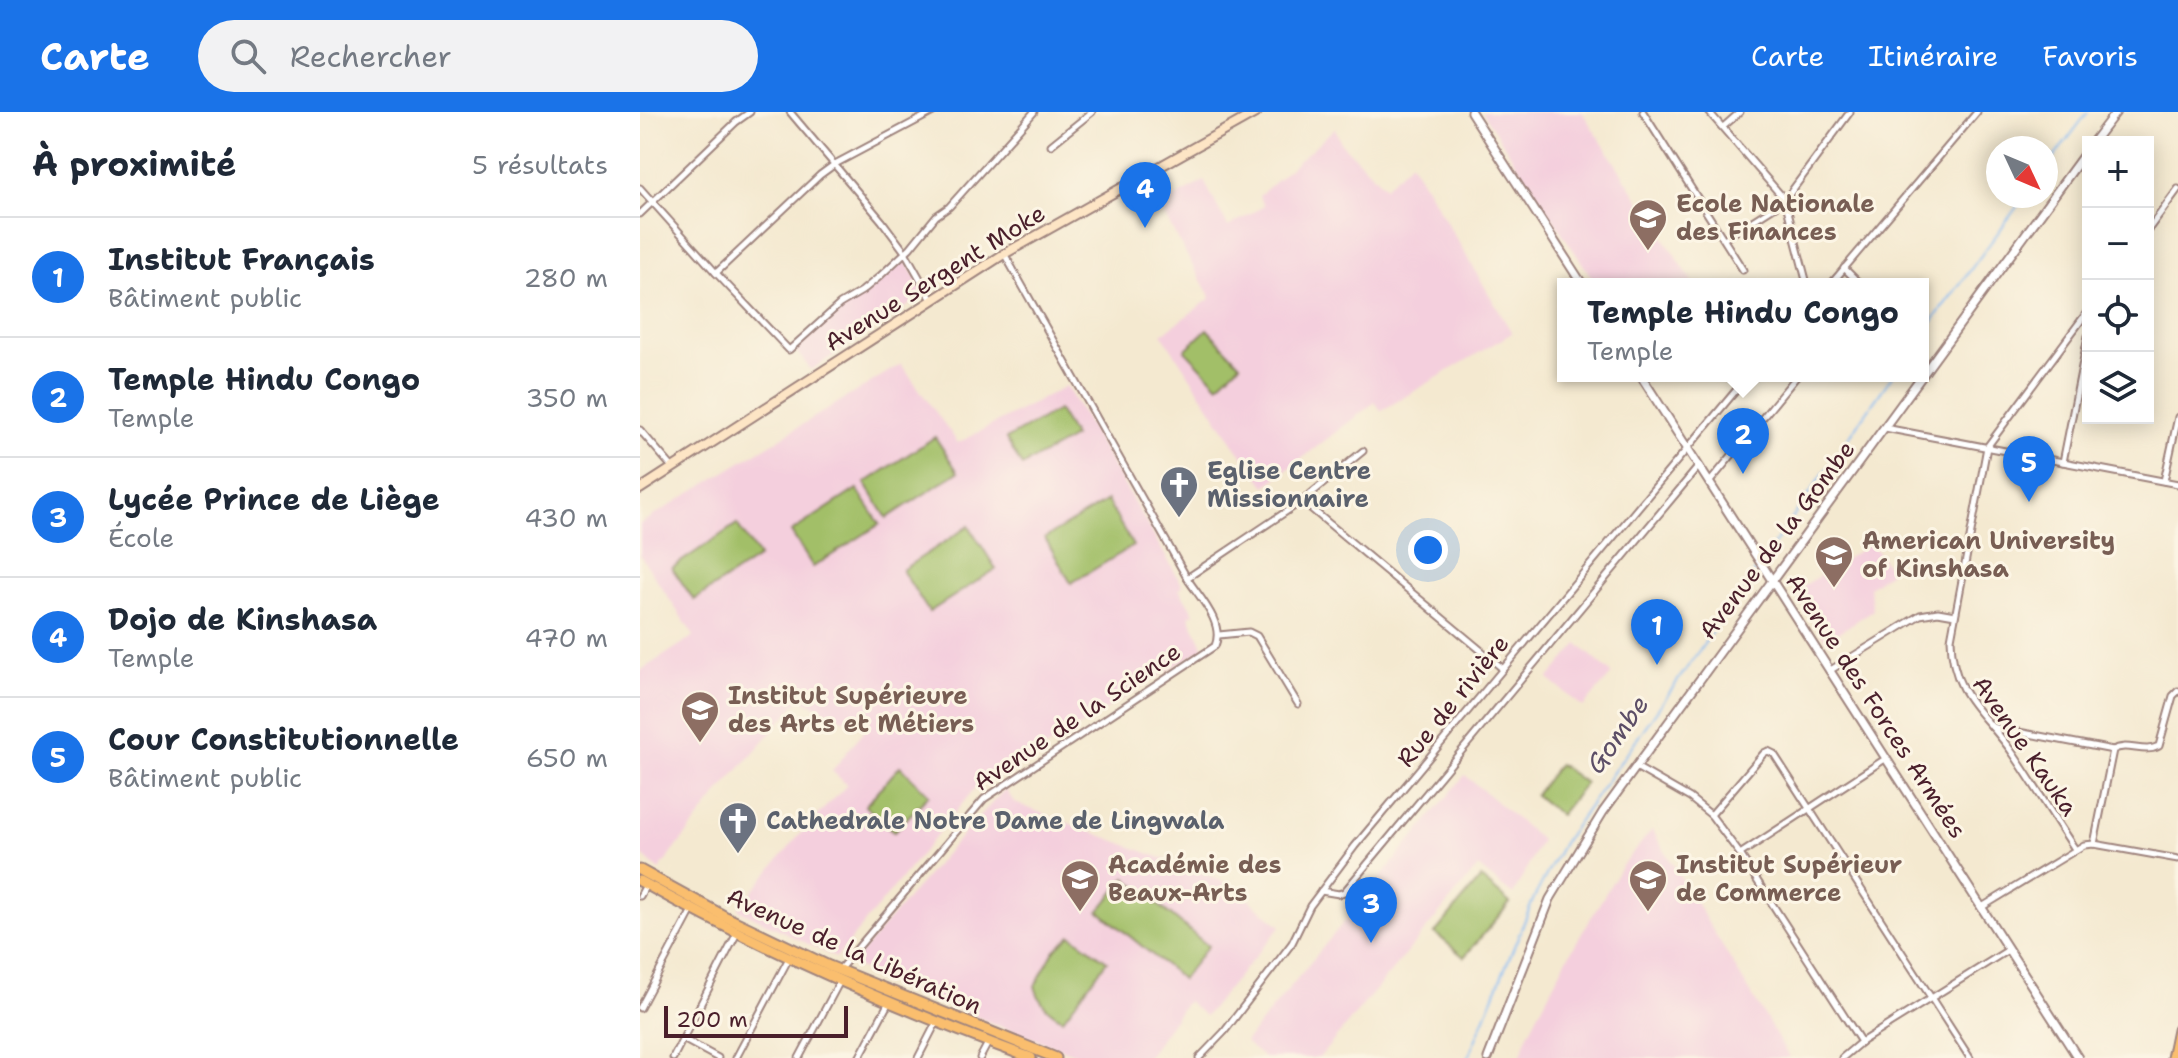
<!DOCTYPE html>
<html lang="fr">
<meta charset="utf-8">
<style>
:root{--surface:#fff;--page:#f2f2f3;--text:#1f2937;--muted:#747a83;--line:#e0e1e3;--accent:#1a73e8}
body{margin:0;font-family:"Shantell Sans",sans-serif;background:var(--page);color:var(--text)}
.controls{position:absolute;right:24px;top:24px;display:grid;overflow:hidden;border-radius:0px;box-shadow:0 4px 20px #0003}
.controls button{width:72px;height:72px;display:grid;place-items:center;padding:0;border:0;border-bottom:2px solid var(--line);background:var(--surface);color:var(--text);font:40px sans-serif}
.compass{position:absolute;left:1346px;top:24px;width:72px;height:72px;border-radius:50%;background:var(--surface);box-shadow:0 4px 20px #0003;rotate:134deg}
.scale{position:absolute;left:24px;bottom:20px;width:184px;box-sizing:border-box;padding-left:8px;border:4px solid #4a1f2b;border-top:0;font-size:22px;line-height:28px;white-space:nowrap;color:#4a1f2b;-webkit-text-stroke:6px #fcf5e5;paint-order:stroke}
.you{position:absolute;left:788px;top:438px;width:28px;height:28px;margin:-20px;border:6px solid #fff;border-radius:50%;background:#1a73e8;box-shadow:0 0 0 12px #1a73e833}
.badge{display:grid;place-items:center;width:52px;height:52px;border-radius:50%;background:var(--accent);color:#fff;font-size:26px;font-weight:700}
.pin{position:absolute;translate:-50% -66px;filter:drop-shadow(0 2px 4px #0008)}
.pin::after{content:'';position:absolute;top:42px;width:28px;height:24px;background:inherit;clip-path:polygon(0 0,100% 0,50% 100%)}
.popup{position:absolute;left:917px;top:166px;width:372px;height:104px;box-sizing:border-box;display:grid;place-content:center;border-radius:0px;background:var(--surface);filter:drop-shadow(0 2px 6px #0005);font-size:26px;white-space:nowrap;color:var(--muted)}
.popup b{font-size:30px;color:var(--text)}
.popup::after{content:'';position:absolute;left:50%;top:100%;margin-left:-16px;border:16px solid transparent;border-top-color:var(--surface)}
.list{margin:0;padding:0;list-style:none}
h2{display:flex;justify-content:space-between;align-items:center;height:104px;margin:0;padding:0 32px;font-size:34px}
h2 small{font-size:26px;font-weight:400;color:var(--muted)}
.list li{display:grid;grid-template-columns:52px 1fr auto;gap:24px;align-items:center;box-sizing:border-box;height:120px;padding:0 32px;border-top:2px solid var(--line)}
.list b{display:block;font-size:30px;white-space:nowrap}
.list p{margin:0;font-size:26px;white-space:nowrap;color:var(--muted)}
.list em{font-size:26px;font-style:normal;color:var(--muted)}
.icon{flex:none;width:44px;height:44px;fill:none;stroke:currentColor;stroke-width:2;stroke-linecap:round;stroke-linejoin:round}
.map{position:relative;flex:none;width:1538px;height:946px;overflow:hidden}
header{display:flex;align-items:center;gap:48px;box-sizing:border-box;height:112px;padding:0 40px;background:var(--accent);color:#fff}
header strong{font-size:38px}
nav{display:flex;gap:44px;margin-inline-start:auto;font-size:28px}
.search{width:560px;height:72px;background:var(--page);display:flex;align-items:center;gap:20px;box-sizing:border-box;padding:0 28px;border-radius:44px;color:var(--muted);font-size:30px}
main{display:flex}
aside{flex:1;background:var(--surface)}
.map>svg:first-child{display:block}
</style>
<header>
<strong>Carte</strong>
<div class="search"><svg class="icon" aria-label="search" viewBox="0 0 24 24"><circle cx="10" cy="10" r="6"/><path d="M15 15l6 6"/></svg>Rechercher</div>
<nav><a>Carte</a><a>Itinéraire</a><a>Favoris</a></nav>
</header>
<main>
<aside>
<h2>À proximité<small>5 résultats</small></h2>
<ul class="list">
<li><span class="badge">1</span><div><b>Institut Français</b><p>Bâtiment public</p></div><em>280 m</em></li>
<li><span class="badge">2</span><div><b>Temple Hindu Congo</b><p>Temple</p></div><em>350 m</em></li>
<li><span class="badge">3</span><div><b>Lycée Prince de Liège</b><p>École</p></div><em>430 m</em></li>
<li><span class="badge">4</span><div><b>Dojo de Kinshasa</b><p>Temple</p></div><em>470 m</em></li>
<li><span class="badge">5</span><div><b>Cour Constitutionnelle</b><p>Bâtiment public</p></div><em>650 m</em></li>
</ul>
</aside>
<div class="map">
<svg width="1538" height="946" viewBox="0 0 1538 946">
<rect width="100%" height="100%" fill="#fcf5e5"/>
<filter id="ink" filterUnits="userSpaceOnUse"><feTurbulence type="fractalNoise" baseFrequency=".0125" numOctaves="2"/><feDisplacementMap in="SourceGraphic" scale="16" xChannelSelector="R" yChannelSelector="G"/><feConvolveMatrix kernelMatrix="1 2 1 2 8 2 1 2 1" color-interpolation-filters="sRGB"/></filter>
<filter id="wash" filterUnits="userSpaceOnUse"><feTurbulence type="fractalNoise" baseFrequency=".006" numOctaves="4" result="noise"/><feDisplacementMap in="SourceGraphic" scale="32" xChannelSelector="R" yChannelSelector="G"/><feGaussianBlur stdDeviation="1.8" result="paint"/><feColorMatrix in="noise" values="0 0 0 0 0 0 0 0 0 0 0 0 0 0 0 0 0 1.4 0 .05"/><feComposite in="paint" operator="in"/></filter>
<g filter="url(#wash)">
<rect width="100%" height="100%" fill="#f4e9d0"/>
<g fill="#f4cfdd">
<path d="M842,0H942L1054,172H956Z"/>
<path d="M695,16L701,31L745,75L771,50L872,221L741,299L735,290L626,374L598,338L522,222L571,186L519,94L564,69L588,115L624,94L619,84Z"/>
<path d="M263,145L286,182L171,258L153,235L200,195L209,191L228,177Z"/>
<path d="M261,252L318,331L426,274L543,474L539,477L554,501L549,504L564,536L346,673L339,671L196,846L98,797L168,713L207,673L192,659L225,617L160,587L81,678L19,758L0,741V559L54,524L0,443V412Z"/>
<path d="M1231,431L1251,459L1229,475L1233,498L1186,529L1154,480Z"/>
<path d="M938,532L972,562L943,595L908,567Z"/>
<path d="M825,663L901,728L873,783L838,755L679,946H624L605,930Z"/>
<path d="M365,677L375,691L590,772L641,814L565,904L547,889L506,946H447L354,912L211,853L313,733Z"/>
<path d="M1012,718L1150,946H880L887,924L926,848L981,755Z"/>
</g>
<g fill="#a2bf67" stroke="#766f49" stroke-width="2">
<path d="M567,217L600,252L578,273L545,238Z"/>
<path d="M418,298L434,325L382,354L366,327Z"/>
<path d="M295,325L318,360L247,406L225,371Z"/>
<path d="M217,377L240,412L173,455L151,420Z"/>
<path d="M467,389L493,434L431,471L405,426Z"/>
<path d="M97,412L119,445L54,488L32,456Z"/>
<path d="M329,414L356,457L289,500L262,458Z"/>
<path d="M919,652L945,671L920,703L895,683Z"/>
<path d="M260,654L289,683L254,720L225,694Z"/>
<path d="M486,766L568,834L542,867L459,799Z"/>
<path d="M841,766L870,791L824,845L795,821Z"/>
<path d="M431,823L467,849L423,907C407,900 399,889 395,874L414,839Z"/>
</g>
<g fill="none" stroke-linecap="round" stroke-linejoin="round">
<g stroke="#85bbf4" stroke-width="2">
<path d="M1406,56L1448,0"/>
<path d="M1283,222L1385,84"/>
<path d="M1123,448L1252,264"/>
<path d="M828,946L894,786L923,731L1119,454"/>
</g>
</g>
</g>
<g filter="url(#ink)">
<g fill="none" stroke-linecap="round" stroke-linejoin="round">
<g stroke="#9f847e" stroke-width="9">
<g id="minor">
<path d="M150,0L242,109L265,140L292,188"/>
<path d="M1003,0L1103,158"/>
<path d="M1069,0L1145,88L1167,172"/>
<path d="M1083,15L1100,0"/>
<path d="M411,33L452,0"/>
<path d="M0,76L76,161L149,238L200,192L222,179L239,165L270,136L296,104L309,95L394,0"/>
<path d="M0,102L96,10L110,0"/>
<path d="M1508,118L1538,77"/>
<path d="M1084,127L1145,88L1210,0"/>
<path d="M1204,156L1220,172"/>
<path d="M76,161L180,63L195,52L293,0"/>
<path d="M1191,172L1337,0"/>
<path d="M1245,316L1538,372"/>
<path d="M0,318L32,355"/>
<path d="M1423,350L1448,224"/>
<path d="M1524,369L1538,305"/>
<path d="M1069,371L1157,264"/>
<path d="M662,389L862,556"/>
<path d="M547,466L662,389L723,339"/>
<path d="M579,523L609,520L617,524L658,592"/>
<path d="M1189,559L1280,503L1298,500L1315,503"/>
<path d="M1352,615L1473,638"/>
<path d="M996,655L1050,686L1071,703L1100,742L1221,930"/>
<path d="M1071,703L1124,641L1128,639L1134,642L1330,946"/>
<path d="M1454,732L1473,638C1487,630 1504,642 1519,634L1533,584L1538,579"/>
<path d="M1435,737C1414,706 1395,674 1374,643C1345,600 1312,586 1311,527L1347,335L1448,199"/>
<path d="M1100,742L1245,647"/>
<path d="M681,779L699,782L704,780L1059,354"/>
<path d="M0,784L6,773"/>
<path d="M1342,795L1444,733L1454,732L1538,747"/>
<path d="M199,858L344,687L575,534C585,511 559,485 547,466L365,143"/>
<path d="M0,896L52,798"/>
<path d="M43,927L78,946"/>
<path d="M33,946L97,821"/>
<path d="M96,946L149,846"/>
<path d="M159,946L200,869"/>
<path d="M219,946L249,890"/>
<path d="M278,946L296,911"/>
<path d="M340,946L348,931"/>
<path d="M559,946L584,920L652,831L670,794L715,734L1108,264"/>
<path d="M1202,946L1221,930L1368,838"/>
</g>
</g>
<g stroke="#9f847e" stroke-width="11">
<g id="tertiary">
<path d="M831,0L942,172"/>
<path d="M1453,30L1476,0"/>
<path d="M1001,264L1438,946"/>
<path d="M848,946L910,787L963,700L1448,37"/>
</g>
</g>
<g stroke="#9f847e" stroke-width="12">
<path id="secondary" d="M0,377L364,142L617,0"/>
</g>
<g stroke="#9f847e" stroke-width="13">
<g id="primary">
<path d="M0,758L84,804L189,854L416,946"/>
<path d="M0,769C125,839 256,896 391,946"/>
<path d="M1532,946L1538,917"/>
</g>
</g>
<use href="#minor" stroke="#fff" stroke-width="5"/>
<use href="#tertiary" stroke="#fff" stroke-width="7"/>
<use href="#secondary" stroke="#fde5c5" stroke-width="8"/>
<use href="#primary" stroke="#fabe6e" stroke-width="9"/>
</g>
</g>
<defs>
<g id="university-pin" transform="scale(2)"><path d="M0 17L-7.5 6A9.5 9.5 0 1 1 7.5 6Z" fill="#8d6e63" stroke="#fcf5e5"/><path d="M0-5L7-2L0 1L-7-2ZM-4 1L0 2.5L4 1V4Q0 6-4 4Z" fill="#fff"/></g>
<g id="church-pin" transform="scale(2)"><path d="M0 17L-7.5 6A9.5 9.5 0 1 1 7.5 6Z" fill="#6b7280" stroke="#fcf5e5"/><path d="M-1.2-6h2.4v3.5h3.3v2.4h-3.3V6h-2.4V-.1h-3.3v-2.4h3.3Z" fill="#fff"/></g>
</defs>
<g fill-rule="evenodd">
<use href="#university-pin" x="1008" y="106"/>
<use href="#church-pin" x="539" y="373"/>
<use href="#university-pin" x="1194" y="443"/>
<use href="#university-pin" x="60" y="598"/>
<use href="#church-pin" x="98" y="709"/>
<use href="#university-pin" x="440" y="767"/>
<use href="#university-pin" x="1008" y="767"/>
</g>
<g text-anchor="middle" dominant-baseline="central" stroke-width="6" stroke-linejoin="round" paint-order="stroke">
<g font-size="24" font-weight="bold" fill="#785e54" stroke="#fcf5e5" text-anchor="start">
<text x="1036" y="92">Ecole Nationale<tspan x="1036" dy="28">des Finances</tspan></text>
<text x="1222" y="429">American University<tspan x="1222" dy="28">of Kinshasa</tspan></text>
<text x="88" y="584">Institut Supérieure<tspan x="88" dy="28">des Arts et Métiers</tspan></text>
<text x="468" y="753">Académie des<tspan x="468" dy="28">Beaux-Arts</tspan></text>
<text x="1036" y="753">Institut Supérieur<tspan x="1036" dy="28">de Commerce</tspan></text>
</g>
<g font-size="24" fill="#4a1f2b" stroke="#fcf5e5">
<text transform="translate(295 166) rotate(-32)">Avenue Sergent Moke</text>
<text transform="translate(1137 428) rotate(-53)">Avenue de la Gombe</text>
<text transform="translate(813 589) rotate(-51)">Rue de rivière</text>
<text transform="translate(1236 594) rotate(57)">Avenue des Forces Armées</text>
<text transform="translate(437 605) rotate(-34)">Avenue de la Science</text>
<text transform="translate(1385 634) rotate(55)">Avenue Kauka</text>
<text transform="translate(214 839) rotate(24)">Avenue de la Libération</text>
</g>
<g font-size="24" font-weight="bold" fill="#5b616d" stroke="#fcf5e5" text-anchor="start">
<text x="567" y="359">Eglise Centre<tspan x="567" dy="28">Missionnaire</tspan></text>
<text x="126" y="709">Cathedrale Notre Dame de Lingwala</text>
</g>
<g font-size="26" font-style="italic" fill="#5c4e67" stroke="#fcf5e5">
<text transform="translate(977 622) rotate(-55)">Gombe</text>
</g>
</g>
</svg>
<div class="controls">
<button>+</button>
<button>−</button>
<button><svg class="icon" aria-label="locate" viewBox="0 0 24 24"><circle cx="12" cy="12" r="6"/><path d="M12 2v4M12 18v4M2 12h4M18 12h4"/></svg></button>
<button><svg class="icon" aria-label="layers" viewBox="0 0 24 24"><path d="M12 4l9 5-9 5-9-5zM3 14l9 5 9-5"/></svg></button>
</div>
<svg class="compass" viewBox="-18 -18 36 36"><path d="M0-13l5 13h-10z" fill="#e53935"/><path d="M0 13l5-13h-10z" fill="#747a83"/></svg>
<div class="scale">200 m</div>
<div class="you"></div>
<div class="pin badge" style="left:1017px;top:553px">1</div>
<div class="pin badge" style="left:1103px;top:362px">2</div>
<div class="popup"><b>Temple Hindu Congo</b>Temple</div>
<div class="pin badge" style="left:731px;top:831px">3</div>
<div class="pin badge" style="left:505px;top:116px">4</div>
<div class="pin badge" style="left:1389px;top:390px">5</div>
</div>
</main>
